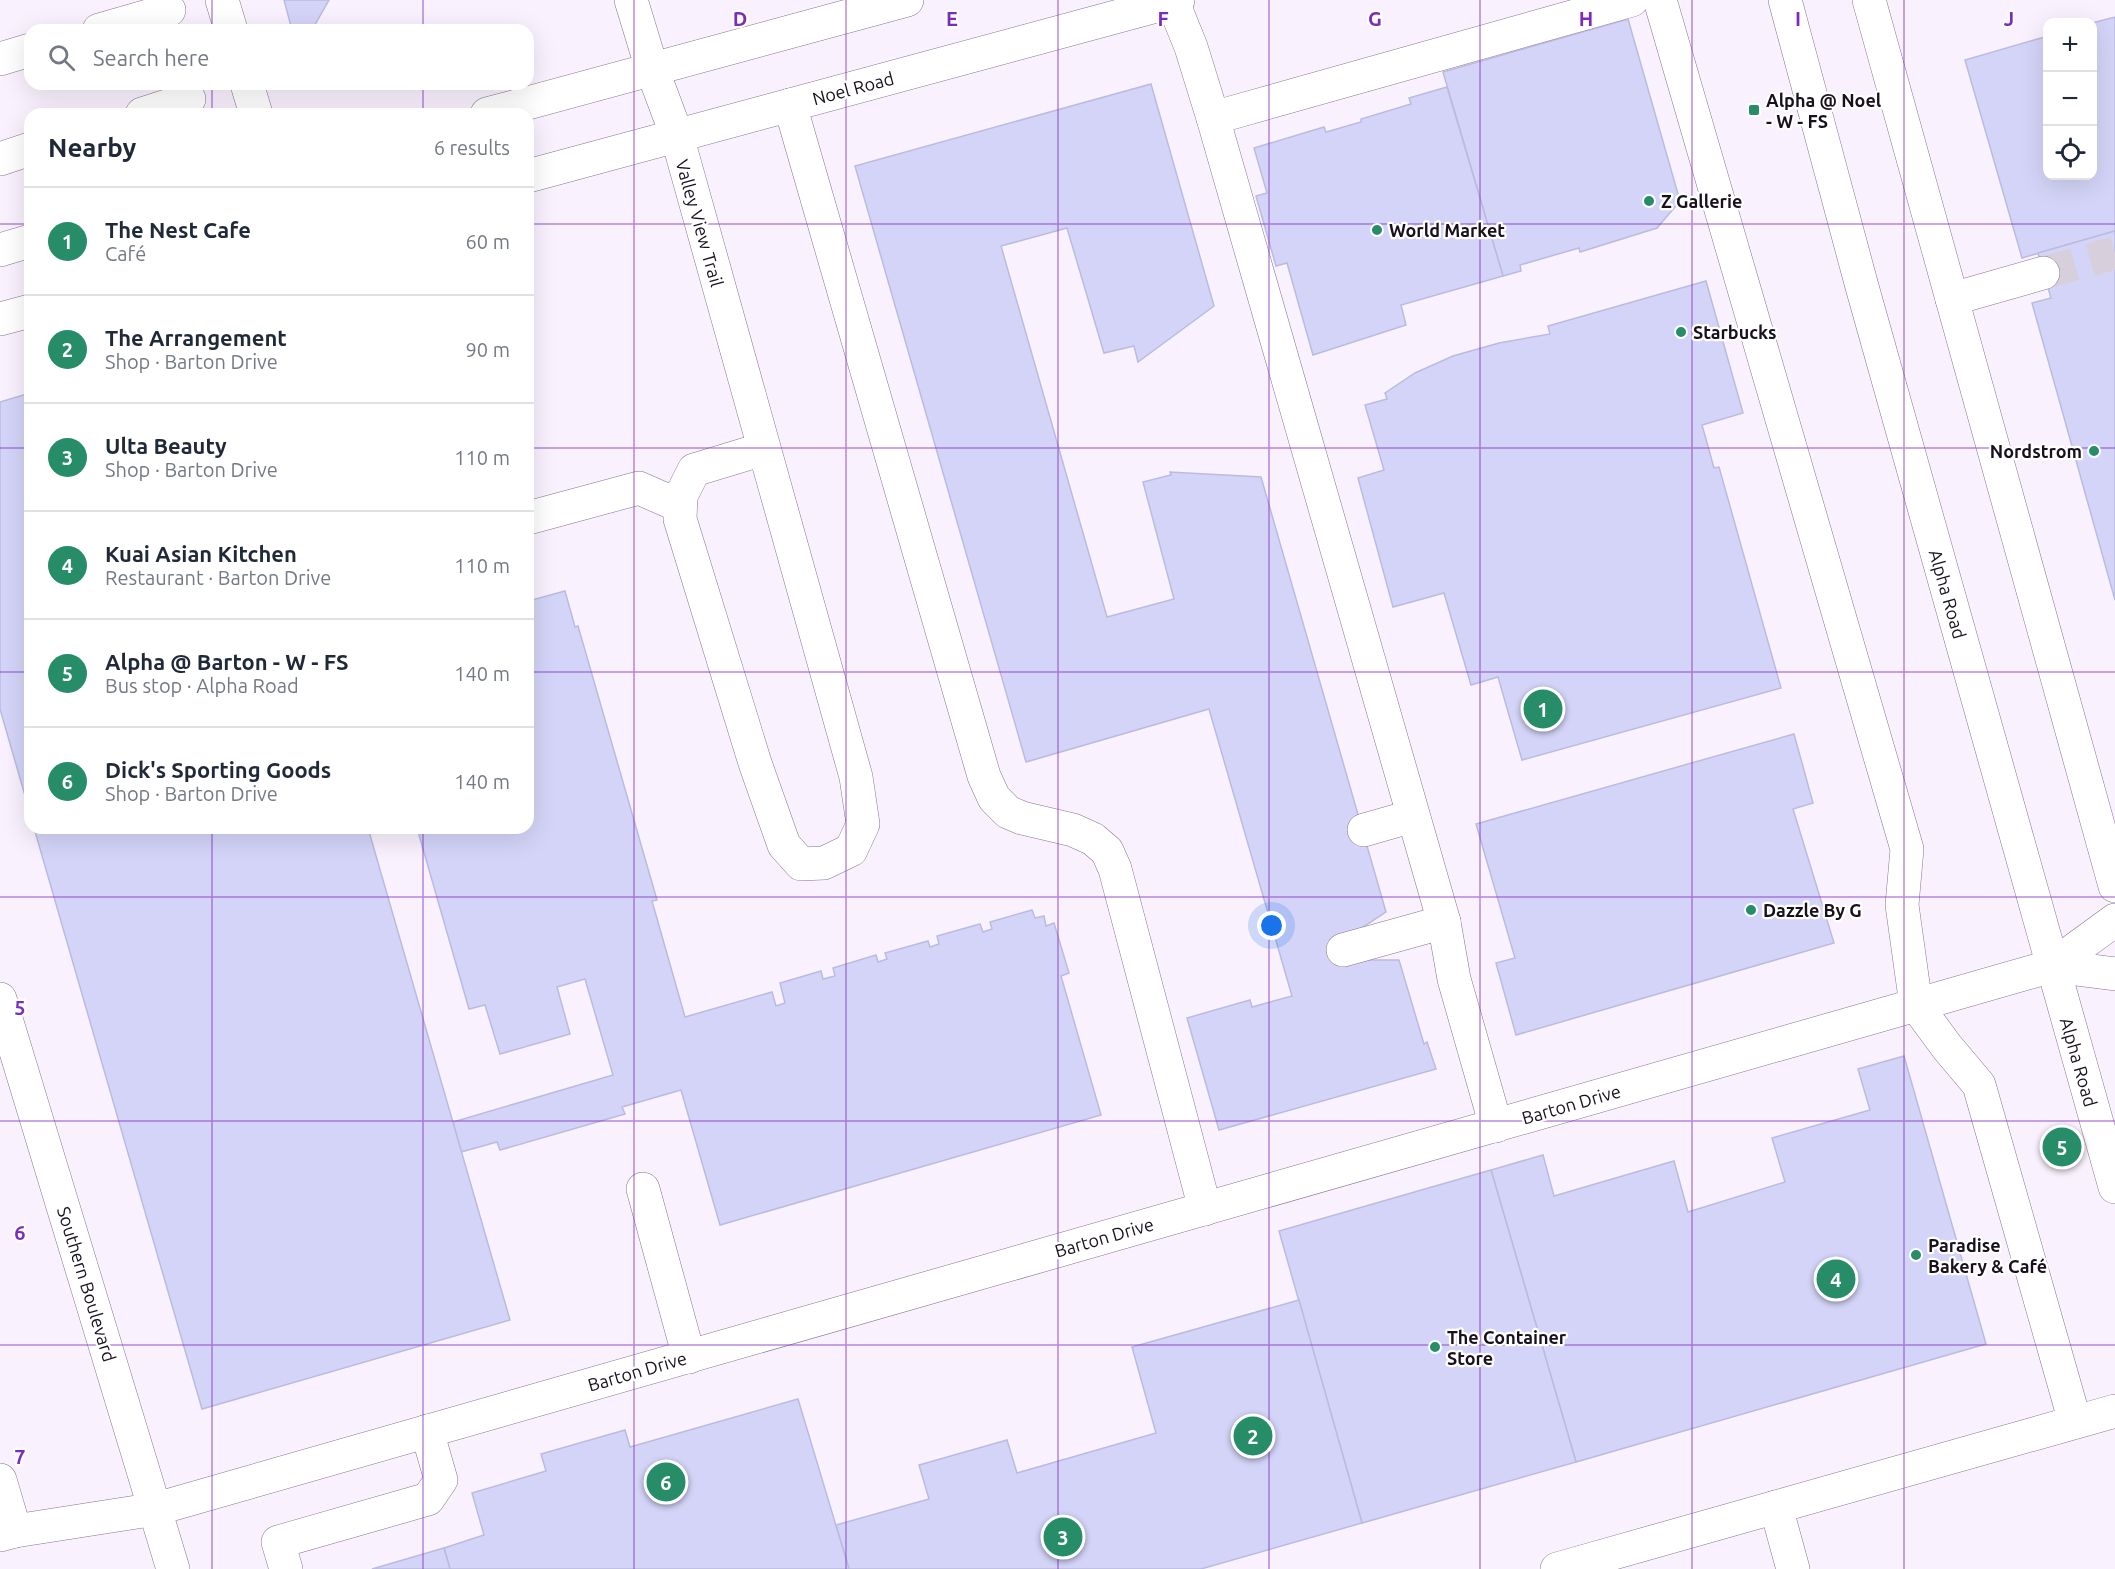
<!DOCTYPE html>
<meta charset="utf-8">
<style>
:root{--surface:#fff;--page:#f6f6f7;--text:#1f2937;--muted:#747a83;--line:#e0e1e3;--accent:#278d69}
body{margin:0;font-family:Ubuntu,sans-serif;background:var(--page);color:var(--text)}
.controls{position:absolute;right:18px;top:18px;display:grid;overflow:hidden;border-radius:12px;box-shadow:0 6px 24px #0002}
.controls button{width:54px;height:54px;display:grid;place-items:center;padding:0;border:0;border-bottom:2px solid var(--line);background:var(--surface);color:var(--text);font:30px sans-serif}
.you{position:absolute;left:1272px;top:926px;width:21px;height:21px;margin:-15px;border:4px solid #fff;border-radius:50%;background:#1a73e8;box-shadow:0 0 0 9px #1a73e833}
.badge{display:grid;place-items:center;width:39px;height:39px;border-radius:50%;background:var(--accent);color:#fff;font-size:20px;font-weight:700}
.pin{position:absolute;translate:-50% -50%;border:3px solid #fff;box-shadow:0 2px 6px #0006}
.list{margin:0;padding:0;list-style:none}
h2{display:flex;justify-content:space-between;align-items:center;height:78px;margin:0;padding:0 24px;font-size:26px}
h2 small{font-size:20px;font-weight:400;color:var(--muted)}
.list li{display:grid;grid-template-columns:39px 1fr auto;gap:18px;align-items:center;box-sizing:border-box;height:108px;padding:0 24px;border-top:2px solid var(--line)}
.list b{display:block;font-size:22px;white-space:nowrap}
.list p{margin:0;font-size:20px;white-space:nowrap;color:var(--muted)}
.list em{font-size:20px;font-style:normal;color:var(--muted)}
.icon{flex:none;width:33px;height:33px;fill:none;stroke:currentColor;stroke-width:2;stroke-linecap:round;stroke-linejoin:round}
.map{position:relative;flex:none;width:2115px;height:1569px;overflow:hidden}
.search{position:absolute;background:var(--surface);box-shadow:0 6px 24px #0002;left:24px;top:24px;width:510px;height:66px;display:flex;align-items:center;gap:15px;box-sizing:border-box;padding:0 21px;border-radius:18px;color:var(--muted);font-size:22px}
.panel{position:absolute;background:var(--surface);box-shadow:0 6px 24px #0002;left:24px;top:108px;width:510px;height:726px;border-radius:18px}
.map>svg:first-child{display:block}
</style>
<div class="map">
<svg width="2115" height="1569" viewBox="0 0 2115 1569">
<rect width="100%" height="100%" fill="#faf1fe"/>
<g fill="#d4d4f8" stroke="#babbde" stroke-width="1.5">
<path d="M284,0H329L312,30H292Z"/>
<path d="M2115,17V231L2022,258L1965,60L2048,36V176H2092V23Z"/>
<path d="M1628,19L1680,201L1657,228L1580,252L1579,248L1520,265L1521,271L1503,276L1443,72Z"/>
<path d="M1151,84L1214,306L1138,362L1134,346L1104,353L1067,228L1001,246L1107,617L1174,599L1143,482L1171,475L1170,472L1261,477L1386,912L1360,929L1368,960H1399L1424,1044L1427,1042L1436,1069L1219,1130L1187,1018L1250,1000L1252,1007L1292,996L1209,709L1026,762L855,166Z"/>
<path d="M1447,87L1503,276L1401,305L1406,325L1313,355L1287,263L1276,266L1256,196L1267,193L1254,148L1324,127L1326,132L1361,122V119L1411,104L1409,98Z"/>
<path d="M2115,231V600L2032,303L2051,298L2038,253Z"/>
<path d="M1706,281L1743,413L1702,425L1714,468L1719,467L1781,688L1522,760L1498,677L1471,685L1444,593L1393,607L1358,478L1384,470L1365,405L1387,399L1385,393L1415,373L1453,356L1499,343L1550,334L1548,326Z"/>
<path d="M30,393V813L0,709V402Z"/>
<path d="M565,591L575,627L578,626L657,900L652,901L685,1017L772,992L776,1006L785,1003L780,983L821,971L823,979L835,976L833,968L876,955L878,962L887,959L885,953L928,941L930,947L939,944L937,936L980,924L983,932L992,929L990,922L1032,910L1035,918L1044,916L1046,926L1054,923L1069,973L1061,976L1101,1115L720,1225L681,1090L622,1107L625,1114L500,1150L497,1142L461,1152L453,1122L613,1075L585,979L557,987L570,1034L500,1054L485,1005L469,1009L417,828H528V601Z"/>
<path d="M1794,734L1813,803L1793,809L1834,943L1516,1035L1496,963L1515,958L1476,824Z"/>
<path d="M34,828H368L510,1320L202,1409Z"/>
<path d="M1904,1056L1986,1344L1576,1462L1491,1170L1543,1155L1554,1196L1674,1161L1688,1212L1785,1182L1772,1138L1870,1110L1858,1069Z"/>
<path d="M1491,1170L1576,1462L1362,1523L1279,1231Z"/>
<path d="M1299,1300L1362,1523L1201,1569H849L836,1525L929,1499L919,1465L1007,1440L1017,1473L1156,1433L1132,1347Z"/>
<path d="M798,1399L849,1569H450L444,1548L484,1535L472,1493L546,1471L541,1454L625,1430L630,1447Z"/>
<path d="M444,1548L450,1569H372Z"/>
</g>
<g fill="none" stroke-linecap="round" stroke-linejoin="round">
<path stroke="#d8cfdc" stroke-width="33" stroke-dasharray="33 16" stroke-linecap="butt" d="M2043,273L2115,253"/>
<g stroke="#877491" stroke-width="34">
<g id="minor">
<path d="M222,0L231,30"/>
<path d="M631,0L652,69L677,136L856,777L863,824L851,850L824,863L801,864L784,845L755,763L680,519L681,496L694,470L763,449"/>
<path d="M1172,0L1191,47L1213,118L1444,922L1454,979L1496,1126"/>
<path d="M1660,0L1907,849L1902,905L1916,1005L1947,1047L1979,1085L2075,1422"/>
<path d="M1785,0L1861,283L2115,1187"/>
<path d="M1869,0L2115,886"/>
<path d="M99,30L169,10"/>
<path d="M0,59L30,50"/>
<path d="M247,84L256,114"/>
<path d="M790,105L984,776L994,798L1008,812L1022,818L1073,830L1093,839L1107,851L1115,869L1205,1209"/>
<path d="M142,114L189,99"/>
<path d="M487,114L907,0"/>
<path d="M1213,118L1632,0"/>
<path d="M0,159L30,149"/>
<path d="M528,176L1178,0"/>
<path d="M0,250L30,241"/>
<path d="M1952,299L2043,273"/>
<path d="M0,319L30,311"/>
<path d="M528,518L639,488L680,506"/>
<path d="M1364,830L1413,816"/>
<path d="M1343,950L1444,922"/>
<path d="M2052,966L2115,974"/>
<path d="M0,999L173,1569"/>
<path d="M643,1189L689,1357"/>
<path d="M0,1480L15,1531"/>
<path d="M1776,1507L1793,1569"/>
<path d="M0,1535L15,1531L156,1509L2052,966L2115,920"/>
<path d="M286,1569L278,1542L428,1499L441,1480L427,1431"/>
<path d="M1557,1569L2115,1411"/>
</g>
</g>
<use href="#minor" stroke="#fff" stroke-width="33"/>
</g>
<path fill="none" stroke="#7b2cbf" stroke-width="1.5" stroke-opacity="0.55" d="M212,0V30M423,0V30M634,0V1569M846,0V1569M1058,0V1569M1269,0V1569M1480,0V1569M1692,0V1569M1904,0V1569M212,84V114M423,84V114M0,224H30M528,224H2115M0,448H30M528,448H2115M0,672H30M528,672H2115M212,828V1569M423,828V1569M0,897H2115M0,1121H2115M0,1345H2115"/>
<g fill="#278d69" stroke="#fff" stroke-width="2">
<rect x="1748" y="104" width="12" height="12" rx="3"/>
<circle cx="1649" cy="201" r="6"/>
<circle cx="1377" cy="230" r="6"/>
<circle cx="1681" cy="332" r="6"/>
<circle cx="2094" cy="451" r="6"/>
<circle cx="1751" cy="910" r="6"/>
<circle cx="1916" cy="1255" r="6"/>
<circle cx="1435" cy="1347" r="6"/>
</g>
<g text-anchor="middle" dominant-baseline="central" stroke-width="4.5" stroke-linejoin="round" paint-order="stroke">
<g font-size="18" fill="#18111c" stroke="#fff">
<text transform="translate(853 88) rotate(-15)">Noel Road</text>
<text transform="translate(700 223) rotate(74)">Valley View Trail</text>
<text transform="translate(1948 594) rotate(74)">Alpha Road</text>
<text transform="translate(2079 1062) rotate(74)">Alpha Road</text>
<text transform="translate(1571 1104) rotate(-16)">Barton Drive</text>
<text transform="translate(1104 1237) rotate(-16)">Barton Drive</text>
<text transform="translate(87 1284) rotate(73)">Southern Boulevard</text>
<text transform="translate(637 1371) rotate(-16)">Barton Drive</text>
</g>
<g font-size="18" font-weight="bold" fill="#18111c" stroke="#fff" text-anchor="start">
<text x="1766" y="100">Alpha @ Noel<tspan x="1766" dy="21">- W - FS</tspan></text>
<text x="1661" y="201">Z Gallerie</text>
<text x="1389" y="230">World Market</text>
<text x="1693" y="332">Starbucks</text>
<text x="2082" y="451" text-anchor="end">Nordstrom</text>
<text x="1763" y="910">Dazzle By G</text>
<text x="1928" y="1245">Paradise<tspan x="1928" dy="21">Bakery &amp; Café</tspan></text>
<text x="1447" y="1337">The Container<tspan x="1447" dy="21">Store</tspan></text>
</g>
</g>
<g font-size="20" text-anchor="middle" font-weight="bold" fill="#7b2cbf" stroke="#fff" stroke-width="4.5" stroke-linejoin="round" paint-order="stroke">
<text x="740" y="26">D</text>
<text x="952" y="26">E</text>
<text x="1163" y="26">F</text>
<text x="1375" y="26">G</text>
<text x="1586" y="26">H</text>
<text x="1798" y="26">I</text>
<text x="2009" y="26">J</text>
<text x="20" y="1015">5</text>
<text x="20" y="1240">6</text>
<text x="20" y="1464">7</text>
</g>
</svg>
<div class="controls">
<button>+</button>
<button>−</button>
<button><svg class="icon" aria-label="locate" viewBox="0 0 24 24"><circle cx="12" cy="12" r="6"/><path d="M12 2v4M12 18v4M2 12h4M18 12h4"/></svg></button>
</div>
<div class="you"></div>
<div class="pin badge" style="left:1543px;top:709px">1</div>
<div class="pin badge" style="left:1253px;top:1436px">2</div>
<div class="pin badge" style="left:1063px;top:1537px">3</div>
<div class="pin badge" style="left:1836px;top:1279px">4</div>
<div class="pin badge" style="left:2062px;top:1147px">5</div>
<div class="pin badge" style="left:666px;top:1482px">6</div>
<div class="search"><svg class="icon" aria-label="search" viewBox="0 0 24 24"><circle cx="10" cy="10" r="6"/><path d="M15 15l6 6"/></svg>Search here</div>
<section class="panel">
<h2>Nearby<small>6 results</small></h2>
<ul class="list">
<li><span class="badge">1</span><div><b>The Nest Cafe</b><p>Café</p></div><em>60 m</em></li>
<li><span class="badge">2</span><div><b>The Arrangement</b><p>Shop · Barton Drive</p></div><em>90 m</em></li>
<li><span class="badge">3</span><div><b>Ulta Beauty</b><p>Shop · Barton Drive</p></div><em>110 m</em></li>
<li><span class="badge">4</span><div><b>Kuai Asian Kitchen</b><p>Restaurant · Barton Drive</p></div><em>110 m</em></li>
<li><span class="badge">5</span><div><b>Alpha @ Barton - W - FS</b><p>Bus stop · Alpha Road</p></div><em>140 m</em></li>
<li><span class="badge">6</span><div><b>Dick's Sporting Goods</b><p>Shop · Barton Drive</p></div><em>140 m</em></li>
</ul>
</section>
</div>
